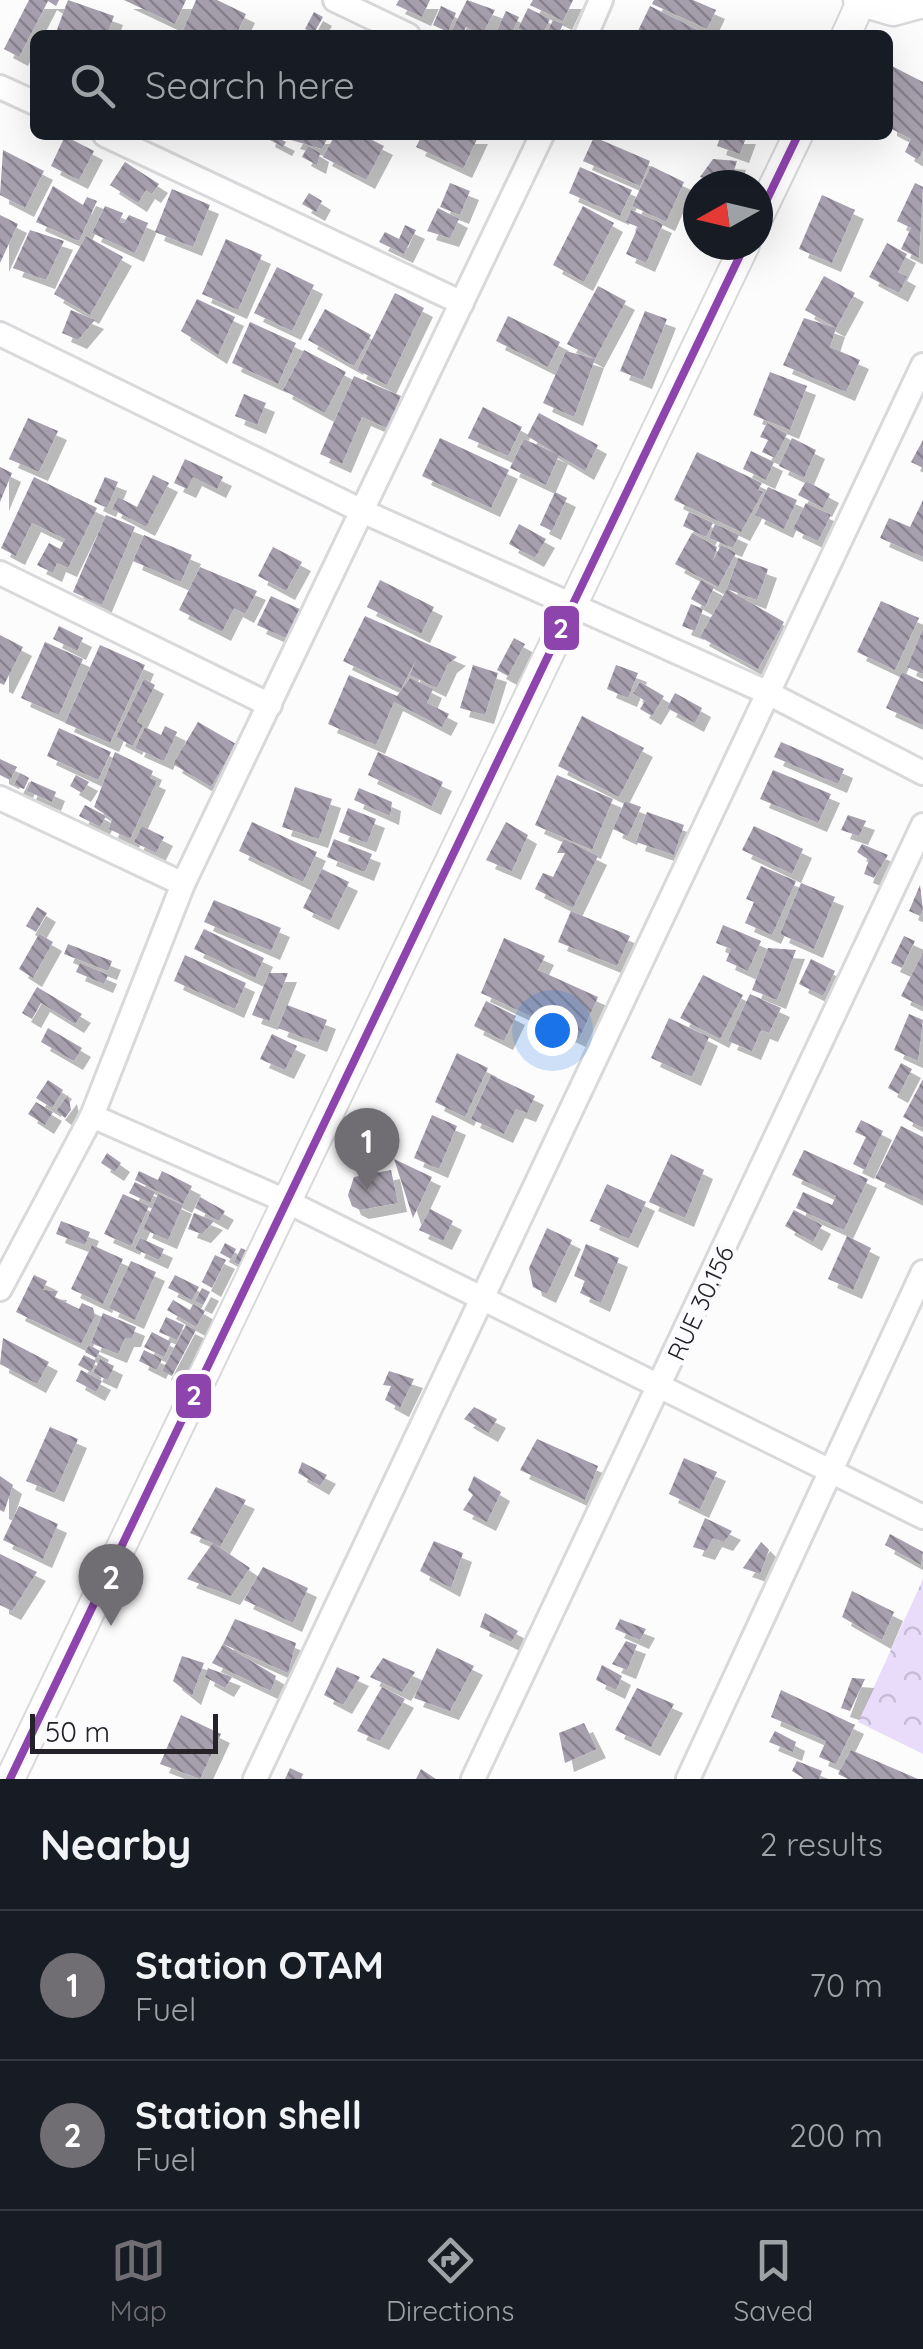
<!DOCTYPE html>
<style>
:root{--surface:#171b24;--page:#242831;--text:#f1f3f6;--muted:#9ea1a6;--line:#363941;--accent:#706e73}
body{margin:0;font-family:Quicksand,sans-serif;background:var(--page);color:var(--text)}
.compass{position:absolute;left:683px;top:170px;width:90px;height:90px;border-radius:50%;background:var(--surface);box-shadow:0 10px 40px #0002;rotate:262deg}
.scale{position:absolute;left:30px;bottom:25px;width:188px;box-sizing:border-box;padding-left:10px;border:5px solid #252229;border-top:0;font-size:28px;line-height:35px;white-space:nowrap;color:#252229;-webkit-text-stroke:8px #fcfbfe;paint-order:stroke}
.you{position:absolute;left:552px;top:1030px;width:35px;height:35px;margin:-25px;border:8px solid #fff;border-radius:50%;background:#1a73e8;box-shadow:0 0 0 15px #1a73e833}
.badge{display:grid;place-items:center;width:65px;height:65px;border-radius:50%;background:var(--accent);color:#fff;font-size:32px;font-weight:700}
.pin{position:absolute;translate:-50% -82px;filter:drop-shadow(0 2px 5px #0008)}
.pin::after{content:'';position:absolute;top:52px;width:35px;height:30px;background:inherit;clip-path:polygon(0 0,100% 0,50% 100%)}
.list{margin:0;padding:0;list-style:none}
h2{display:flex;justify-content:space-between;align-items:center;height:130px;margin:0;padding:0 40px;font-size:42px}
h2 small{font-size:32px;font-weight:400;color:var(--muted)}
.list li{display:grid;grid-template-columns:65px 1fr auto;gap:30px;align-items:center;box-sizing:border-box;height:150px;padding:0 40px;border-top:2px solid var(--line)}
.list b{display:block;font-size:38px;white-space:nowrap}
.list p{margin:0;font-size:32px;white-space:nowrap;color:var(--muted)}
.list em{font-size:32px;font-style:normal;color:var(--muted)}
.icon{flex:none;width:55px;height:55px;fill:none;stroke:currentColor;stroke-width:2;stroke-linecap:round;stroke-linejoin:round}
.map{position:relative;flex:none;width:923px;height:1779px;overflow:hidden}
.search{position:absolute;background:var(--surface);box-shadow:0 10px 40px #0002;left:30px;right:30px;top:30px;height:110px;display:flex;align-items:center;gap:25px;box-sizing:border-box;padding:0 35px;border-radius:15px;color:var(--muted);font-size:38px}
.sheet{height:430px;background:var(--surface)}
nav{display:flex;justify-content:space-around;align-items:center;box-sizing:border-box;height:140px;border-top:2px solid var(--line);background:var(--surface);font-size:28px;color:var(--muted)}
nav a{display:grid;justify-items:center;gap:5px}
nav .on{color:var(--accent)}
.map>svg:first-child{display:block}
</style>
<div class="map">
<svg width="923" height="1779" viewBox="0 0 923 1779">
<defs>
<pattern id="park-crowns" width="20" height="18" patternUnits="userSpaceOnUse" patternTransform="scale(2.5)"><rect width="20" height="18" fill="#e8dcfa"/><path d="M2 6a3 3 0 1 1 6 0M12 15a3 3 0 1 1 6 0" fill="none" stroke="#c7bcd6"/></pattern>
<pattern id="building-back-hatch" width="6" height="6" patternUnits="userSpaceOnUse" patternTransform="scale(2.5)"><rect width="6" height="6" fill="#a69fad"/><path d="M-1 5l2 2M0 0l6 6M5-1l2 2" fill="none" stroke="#87818d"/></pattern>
<filter id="shadow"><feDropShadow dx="9" dy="9" stdDeviation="0" flood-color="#0004"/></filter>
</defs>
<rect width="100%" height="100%" fill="#fcfcfd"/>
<path fill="url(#park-crowns)" d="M923,1579V1754L858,1722Z"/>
<g fill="url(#building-back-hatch)" filter="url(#shadow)">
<path d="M29,0H59L56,6L48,1L19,57L4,49Z"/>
<path d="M68,0L114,16L107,35H55Z"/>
<path d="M124,0H186L175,24Z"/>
<path d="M196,0H217L246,14L236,35H181Z"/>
<path d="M399,0H430L422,17L396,5Z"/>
<path d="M467,0L495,10L482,35L466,27L462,35L452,30Z"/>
<path d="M533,0H573L563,21L530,5Z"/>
<path d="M654,0H693L716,10L707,29L652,4Z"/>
<path d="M441,6L456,13L448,32L433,25Z"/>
<path d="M650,6L708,35H641L637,33Z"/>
<path d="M528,8L550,19L542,35L518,29Z"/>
<path d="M506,11L519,17L511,35H495Z"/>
<path d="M314,12L323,17L314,33L305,29Z"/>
<path d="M553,20L563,24L558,35H546Z"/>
<path d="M888,64L923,82V150L918,160L905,152L911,139L888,127Z"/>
<path d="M267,135H272L286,142L283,147L266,138Z"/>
<path d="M294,135H329L322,149L291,140Z"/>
<path d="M335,135H358L355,140L370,139L384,146L366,180L323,157Z"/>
<path d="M422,135H479L463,169L416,147Z"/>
<path d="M721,135H747L740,154L717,146Z"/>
<path d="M65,136L94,151L79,180L51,166Z"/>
<path d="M594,137L650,161L640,186L583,161Z"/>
<path d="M308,146L320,153L317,165L302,157Z"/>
<path d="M3,150L44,171L25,208L0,195Z"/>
<path d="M713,159L737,161L729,185L700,177Z"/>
<path d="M125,162L159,184L152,194L146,190L138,203L110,185Z"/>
<path d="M651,166L684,182L666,222L632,206Z"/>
<path d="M580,167L632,190L620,216L569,193Z"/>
<path d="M450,183L470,191L460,215L440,207Z"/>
<path d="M915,183L923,187L919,258L901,249L911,228L897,221Z"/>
<path d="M53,186L83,205L87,197L97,201L79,241L36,222Z"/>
<path d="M172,189L210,205L193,247L155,232Z"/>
<path d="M309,193L322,201L316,212L302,204Z"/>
<path d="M822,195L855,210L832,263L799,249Z"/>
<path d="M105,206L123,213L119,222L124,223L129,215L148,223L135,253L92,233Z"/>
<path d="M583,206L614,223L584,282L553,265Z"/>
<path d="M438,208L459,219L450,238L427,231Z"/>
<path d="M631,210L663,224L646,263L626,254L638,227L626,222Z"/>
<path d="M0,215L18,224L0,263Z"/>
<path d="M405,225L416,230L404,254L379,242L385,232L399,239Z"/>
<path d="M30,230L64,241L46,280L13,268Z"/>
<path d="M86,236L123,257L90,315L54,294Z"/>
<path d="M226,239L262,255L238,310L202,294Z"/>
<path d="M887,243L907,254L898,272L907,277L899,293L869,277Z"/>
<path d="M277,267L314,285L292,331L254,313Z"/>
<path d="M824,276L855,293L836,328L805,310Z"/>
<path d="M598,286L626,301L595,359L567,344Z"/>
<path d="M395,293L424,308L387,385L357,370Z"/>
<path d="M197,299L235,317L218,355L181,331Z"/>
<path d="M325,309L371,335L354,366L308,340Z"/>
<path d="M71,310L95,320L78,340L62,333Z"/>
<path d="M645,311L667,319L643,380L620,371Z"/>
<path d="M508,316L560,342L548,367L496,341Z"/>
<path d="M804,318L836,328L830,347L860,360L846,392L783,365Z"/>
<path d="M250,322L296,343L278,384L232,363Z"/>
<path d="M304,350L346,372L325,413L283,390Z"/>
<path d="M566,351L595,359L574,417L543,403Z"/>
<path d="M770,372L807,386L790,430L753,415Z"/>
<path d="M354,376L401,396L387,428L362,417L342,464L320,454Z"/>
<path d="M244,394L266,403L257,425L235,416Z"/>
<path d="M483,407L522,427L508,456L468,438Z"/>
<path d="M539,413L598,445L585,471L527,436Z"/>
<path d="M28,418L58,431L39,472L9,459Z"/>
<path d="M767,423L787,434L775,458L762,452L768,440L760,437Z"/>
<path d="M440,438L509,470L491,508L422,476Z"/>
<path d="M792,438L816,450L804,478L779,466Z"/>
<path d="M524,439L559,455L546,485L510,468Z"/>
<path d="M923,440V468L911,462Z"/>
<path d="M751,451L774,462L766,480L743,469Z"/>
<path d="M697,452L762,483L758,490L763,492L741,532L674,500Z"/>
<path d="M185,459L223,477L217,489L193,477L187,489L174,483Z"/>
<path d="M0,467L12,473L0,502Z"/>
<path d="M153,475L169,483L146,527L112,509L118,497L137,507Z"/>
<path d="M34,477L97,508L68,568L57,563L53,573L37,565L49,543L60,549L65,539L32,523L16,556L1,548Z"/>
<path d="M105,477L118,482L107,508L94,502Z"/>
<path d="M806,481L830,494L823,508L798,495Z"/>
<path d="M768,487L797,500L784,529L755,515Z"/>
<path d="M555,492L567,498L552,531L540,525Z"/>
<path d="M923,500V557L880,538L889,518L910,527Z"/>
<path d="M806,503L831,515L818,541L793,529Z"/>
<path d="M689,512L713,523L706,537L683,526Z"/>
<path d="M106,515L135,527L102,605L73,592Z"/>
<path d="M519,524L546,539L535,558L509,544Z"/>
<path d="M715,524L739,535L733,548L709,538Z"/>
<path d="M692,533L717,547L713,561L721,545L736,553L718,587L675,564Z"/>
<path d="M144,535L192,555L181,582L133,561Z"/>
<path d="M273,547L302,562L286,591L258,576Z"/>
<path d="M738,558L768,569L757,600L727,589L784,622L758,669L700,637L727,589Z"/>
<path d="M200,567L257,591L245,614L234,608L222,632L179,610Z"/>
<path d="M380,580L434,607L421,634L367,607Z"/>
<path d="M701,580L714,587L705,607L691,599Z"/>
<path d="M271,596L304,611L290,640L257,625Z"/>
<path d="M881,601L919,618L895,670L857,652Z"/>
<path d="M691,604L703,609L695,631L682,626Z"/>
<path d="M365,616L457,657L448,664L437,688L410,675L416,660L401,689L343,661Z"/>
<path d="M59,626L83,638L77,651L53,639Z"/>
<path d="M923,629V674L907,667Z"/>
<path d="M0,635L23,647L4,685L0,683Z"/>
<path d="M514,638L525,644L508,676L497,670Z"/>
<path d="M45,642L83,659L59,715L21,698Z"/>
<path d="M100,645L145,665L110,743L65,723Z"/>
<path d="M473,665L498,673L485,715L460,708Z"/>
<path d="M616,665L638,673L628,698L607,689Z"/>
<path d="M902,672L923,682V725L886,708Z"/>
<path d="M349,675L397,696L410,678L433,689L427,703L449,714L442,727L394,702L376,745L328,724Z"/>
<path d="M144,679L155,685L137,722L143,725L133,746L116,737Z"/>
<path d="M640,682L664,696L652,716L640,709L645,701L633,693Z"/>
<path d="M675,693L702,708L695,723L667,708Z"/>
<path d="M582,716L644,748L619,797L558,766Z"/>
<path d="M198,722L236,744L211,787L173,764Z"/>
<path d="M165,726L177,732L164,761L135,748L145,727L161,735Z"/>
<path d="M59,728L111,752L98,780L47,756Z"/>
<path d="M781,742L844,769L838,784L774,757Z"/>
<path d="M115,752L153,771L150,778L157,781L130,839L109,829L112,819L94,807Z"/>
<path d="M378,752L443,782L432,806L368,775Z"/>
<path d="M0,759L17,767L10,780L0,775Z"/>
<path d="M773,770L831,794L818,823L760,799Z"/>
<path d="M20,773L29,778L24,789L14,785Z"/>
<path d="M76,775L89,782L82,793L70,786Z"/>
<path d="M557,775L613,799L592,850L535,825Z"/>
<path d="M31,781L56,792L52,802L27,791Z"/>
<path d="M295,787L332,799L319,839L282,827Z"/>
<path d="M359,788L392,802L390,816L354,800Z"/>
<path d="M625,801L641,807L628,836L613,829Z"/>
<path d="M85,805L106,816L100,827L79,816Z"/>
<path d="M348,808L376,819L367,843L339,832Z"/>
<path d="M647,812L684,825L674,855L636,842Z"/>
<path d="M848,815L866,821L859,836L841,830Z"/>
<path d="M252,822L317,852L303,882L239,851Z"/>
<path d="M506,822L528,835L512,871L486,860Z"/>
<path d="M142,826L164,837L156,853L134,842Z"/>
<path d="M754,826L803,849L792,874L742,850Z"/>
<path d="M334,839L372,854L365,872L327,857Z"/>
<path d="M564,839L598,856L573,908L535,889L543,873L553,877L565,853H557Z"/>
<path d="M862,844L888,855L874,878L864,874L869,860L857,852Z"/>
<path d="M761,866L796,881L772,935L745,923L754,902L746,899Z"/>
<path d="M322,869L349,882L330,921L303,908Z"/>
<path d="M801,883L835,897L814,949L780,934Z"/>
<path d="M920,885L923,910L920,916L909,911Z"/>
<path d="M214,900L281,928L271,951L204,922Z"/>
<path d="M37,907L47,913L36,932L26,926Z"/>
<path d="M571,911L630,936L617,966L558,942Z"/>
<path d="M723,925L761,941L748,971L726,961L731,949L716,943Z"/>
<path d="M204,929L264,958L255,978L194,949Z"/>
<path d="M39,934L53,942L33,978L19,969Z"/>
<path d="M904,936L915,941L902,968L891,963Z"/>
<path d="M504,938L545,956L538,970L598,997L579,1039L481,993Z"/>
<path d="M68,944L112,961L108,971L64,954Z"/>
<path d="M768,948L796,950L777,1000L752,990Z"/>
<path d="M923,952V1007L901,996Z"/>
<path d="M185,955L246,983L235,1009L174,981Z"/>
<path d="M811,959L835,971L823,996L799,984Z"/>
<path d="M80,963L108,975L104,984L76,972Z"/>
<path d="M269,973H288L269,1021L252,1015Z"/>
<path d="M703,975L743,995L720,1039L680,1018Z"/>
<path d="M37,987L82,1014L75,1024L41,1003L32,1019L22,1013Z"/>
<path d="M750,994L781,1008L769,1033L761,1030L752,1051L728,1041Z"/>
<path d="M486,1001L516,1016L504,1041L474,1026Z"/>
<path d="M287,1005L327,1020L318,1043L278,1028Z"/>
<path d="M909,1014L923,1020L918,1061L894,1050Z"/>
<path d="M669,1018L709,1037L692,1077L651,1058Z"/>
<path d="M48,1028L82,1048L74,1061L41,1042Z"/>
<path d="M272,1034L297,1046L285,1070L260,1059Z"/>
<path d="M457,1053L488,1068L465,1117L435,1102Z"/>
<path d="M901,1063L912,1069L899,1094L888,1088Z"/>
<path d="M491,1075L535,1096L527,1113L516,1109L504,1134L471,1119Z"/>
<path d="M923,1079V1128L903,1117Z"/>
<path d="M48,1080L63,1090L52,1108L36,1098Z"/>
<path d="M68,1095L71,1110L65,1118L56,1111Z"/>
<path d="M36,1102L53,1112L45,1125L28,1114Z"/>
<path d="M432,1115L457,1126L439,1169L414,1158Z"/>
<path d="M861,1120L883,1131L865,1170L853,1164L866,1137L855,1132Z"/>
<path d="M901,1126L923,1137V1201L875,1178Z"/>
<path d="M804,1150L868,1179L844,1230L796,1208L803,1192L832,1205L836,1196L792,1175Z"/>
<path d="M107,1153L121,1163L115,1172L101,1163Z"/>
<path d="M671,1154L704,1170L685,1218L649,1202Z"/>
<path d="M394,1159L432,1177L413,1218Z"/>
<path d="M391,1170L398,1203L360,1210L352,1206L348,1195L354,1177Z"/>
<path d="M139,1171L158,1180L162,1171L192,1186L183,1204L135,1180Z"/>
<path d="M135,1182L155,1192L150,1203L129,1193Z"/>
<path d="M607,1184L646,1202L629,1239L590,1221Z"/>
<path d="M123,1194L149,1206L131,1246L104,1234Z"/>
<path d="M158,1194L183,1205L168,1240L143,1229Z"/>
<path d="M200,1197L225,1211L219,1221L195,1208Z"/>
<path d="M430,1209L453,1221L443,1241L419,1230Z"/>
<path d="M794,1210L822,1225L813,1242L785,1226Z"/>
<path d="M194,1213L214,1221L202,1234L188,1229Z"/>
<path d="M61,1221L90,1232L85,1245L56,1234Z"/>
<path d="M547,1228L572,1240L547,1294L533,1287L529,1268Z"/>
<path d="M847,1236L871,1248L853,1290L828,1279Z"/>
<path d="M140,1238L164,1249L159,1260L135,1249Z"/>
<path d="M225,1243L236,1249L231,1259L220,1253Z"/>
<path d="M586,1244L619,1258L601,1303L580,1293L585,1281L574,1276Z"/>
<path d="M92,1245L123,1259L103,1304L71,1289Z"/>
<path d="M241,1248L249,1252L241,1266L234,1262Z"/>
<path d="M215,1255L226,1260L212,1288L202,1282Z"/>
<path d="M131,1261L156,1272L135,1320L109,1308Z"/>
<path d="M34,1275L47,1281L43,1290L58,1291L55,1297L79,1309L82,1303L93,1308L95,1316L81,1344L16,1312Z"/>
<path d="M175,1275L199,1287L192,1300L168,1288Z"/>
<path d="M202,1288L210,1292L203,1305L195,1301Z"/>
<path d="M173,1300L190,1310L193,1304L205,1311L196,1327L167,1310Z"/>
<path d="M103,1313L136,1327L132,1338H125L118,1354L91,1343Z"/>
<path d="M166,1317L184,1325L177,1340L159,1332Z"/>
<path d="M186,1325L196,1330L172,1376L162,1371Z"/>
<path d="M152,1332L171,1342L164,1357L144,1347Z"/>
<path d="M3,1338L49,1362L37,1384L0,1364Z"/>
<path d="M89,1345L100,1351L96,1358L85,1352Z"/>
<path d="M144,1350L162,1359L157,1370L139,1361Z"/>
<path d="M84,1355L96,1361L91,1372L78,1365Z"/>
<path d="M100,1359L114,1366L108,1380L93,1373Z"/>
<path d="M81,1370L102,1381L96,1392L76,1381Z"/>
<path d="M389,1371L414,1379L400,1408L385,1400L391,1386L383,1385Z"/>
<path d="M474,1407L497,1419L489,1433L464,1419Z"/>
<path d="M50,1427L78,1439L55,1493L26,1481Z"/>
<path d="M537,1439L598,1466L585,1500L520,1470Z"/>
<path d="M684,1458L717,1472L700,1509L669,1494Z"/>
<path d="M302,1462L327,1475L320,1486L298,1473Z"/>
<path d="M0,1476L13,1485L4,1512L0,1510Z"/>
<path d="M474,1476L501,1492L487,1522L463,1510L473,1495L468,1490Z"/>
<path d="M216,1487L246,1500L220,1547L213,1543L250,1568L231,1596L187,1579L213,1543L190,1533Z"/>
<path d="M19,1506L58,1524L43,1559L3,1540Z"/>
<path d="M705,1518L732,1531L724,1542L713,1538L706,1551L693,1547Z"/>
<path d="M890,1534L923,1552L921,1565L885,1545Z"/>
<path d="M434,1541L463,1553L451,1588L420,1571Z"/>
<path d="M761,1542L769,1550L760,1574L743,1568Z"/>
<path d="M0,1554L37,1572L12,1611L0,1605Z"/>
<path d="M263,1567L308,1588L293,1623L244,1600Z"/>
<path d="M852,1591L894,1612L882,1640L842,1617Z"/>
<path d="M485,1613L518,1631L511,1642L480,1627Z"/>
<path d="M235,1619L296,1643L288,1673L223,1644Z"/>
<path d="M620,1619L646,1629L640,1640L615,1629Z"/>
<path d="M626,1641L637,1645L627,1670L612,1664Z"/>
<path d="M223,1644L276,1676L271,1691L212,1663Z"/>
<path d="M437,1648L474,1666L450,1711L414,1698Z"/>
<path d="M182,1656L204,1663L192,1696L173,1681Z"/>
<path d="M383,1658L415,1672L402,1692L370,1677Z"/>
<path d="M602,1665L622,1676L616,1690L596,1680Z"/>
<path d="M337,1667L360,1677L343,1705L324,1695Z"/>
<path d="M208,1668L232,1677L225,1688L205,1677Z"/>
<path d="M852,1678L865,1679L850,1711L841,1708Z"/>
<path d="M382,1687L405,1699L380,1741L357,1731Z"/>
<path d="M637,1688L674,1704L651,1747L615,1730Z"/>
<path d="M781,1690L855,1725L836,1764L819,1757L826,1741L771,1717Z"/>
<path d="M181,1715L221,1734L200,1779L160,1764Z"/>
<path d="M584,1723L597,1749L565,1763L559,1733Z"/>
<path d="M775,1731L796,1742L793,1752L769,1742Z"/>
<path d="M851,1750L918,1779H848L838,1774Z"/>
<path d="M797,1761L822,1771L819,1779H805L792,1771Z"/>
<path d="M290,1768L303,1774L301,1779H285Z"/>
<path d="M421,1769L436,1779H416Z"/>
</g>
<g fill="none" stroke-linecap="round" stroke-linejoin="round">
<g stroke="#d9d8db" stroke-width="28">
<g id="minor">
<path d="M335,0L408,35"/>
<path d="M586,35L601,0"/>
<path d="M0,87L35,103"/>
<path d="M105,135L462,303"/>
<path d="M0,334L362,511L766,692L923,773"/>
<path d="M0,573L270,705"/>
<path d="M0,798L183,884"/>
<path d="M92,1116L288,1202L923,1517"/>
<path d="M0,1289L92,1116L183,884L542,135"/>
<path d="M255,1779L923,365"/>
<path d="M473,1779L923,825"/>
<path d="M688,1779L923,1272"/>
</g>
</g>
<g stroke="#d9d8db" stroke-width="32">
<g id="tertiary">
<path d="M846,35L861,2"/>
<path d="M758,218L798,135"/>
<path d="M10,1779L745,245"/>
</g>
</g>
<g stroke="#d9d8db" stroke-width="35">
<path id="secondary" d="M859,0L893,10L923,2"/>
</g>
<use href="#minor" stroke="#fff" stroke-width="22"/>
<use href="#tertiary" stroke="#fff" stroke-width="28"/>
<use href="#secondary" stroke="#fff" stroke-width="30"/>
<g stroke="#fcfbfe" stroke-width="15">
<g id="bus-1">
<path d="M758,218L798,135"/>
<path d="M10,1779L745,245"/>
</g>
</g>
<use href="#bus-1" stroke="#8e44ad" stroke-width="8"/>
</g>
<g text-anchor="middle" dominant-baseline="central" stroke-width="10" stroke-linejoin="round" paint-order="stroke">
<g font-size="25" fill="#252229" stroke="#fcfbfe">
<text transform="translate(700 1303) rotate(-65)">RUE 30.156</text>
</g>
</g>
<g stroke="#fcfbfe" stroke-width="4">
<rect x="542" y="604" width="39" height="48" rx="10" fill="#8e44ad"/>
<rect x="174" y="1372" width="39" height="48" rx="10" fill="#8e44ad"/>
</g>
<g font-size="28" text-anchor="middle" font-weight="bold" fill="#fff">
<text x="561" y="638">2</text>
<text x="194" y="1405">2</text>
</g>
</svg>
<svg class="compass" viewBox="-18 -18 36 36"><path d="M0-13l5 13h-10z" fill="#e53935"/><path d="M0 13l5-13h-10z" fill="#9ea1a6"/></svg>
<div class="scale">50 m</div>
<div class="you"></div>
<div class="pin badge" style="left:367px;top:1190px">1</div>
<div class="pin badge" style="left:111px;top:1626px">2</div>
<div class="search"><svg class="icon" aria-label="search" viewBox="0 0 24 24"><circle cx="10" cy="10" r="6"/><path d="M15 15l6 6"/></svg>Search here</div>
</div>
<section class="sheet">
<h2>Nearby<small>2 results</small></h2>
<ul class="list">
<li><span class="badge">1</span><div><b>Station OTAM</b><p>Fuel</p></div><em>70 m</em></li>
<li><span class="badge">2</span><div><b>Station shell</b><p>Fuel</p></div><em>200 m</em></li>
</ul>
</section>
<nav>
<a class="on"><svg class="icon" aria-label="map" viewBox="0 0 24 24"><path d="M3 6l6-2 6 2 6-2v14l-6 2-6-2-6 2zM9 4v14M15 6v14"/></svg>Map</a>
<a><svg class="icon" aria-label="directions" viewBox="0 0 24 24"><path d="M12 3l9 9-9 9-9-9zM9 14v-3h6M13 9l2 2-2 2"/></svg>Directions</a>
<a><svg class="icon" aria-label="saved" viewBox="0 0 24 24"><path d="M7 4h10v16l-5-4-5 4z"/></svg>Saved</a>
</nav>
